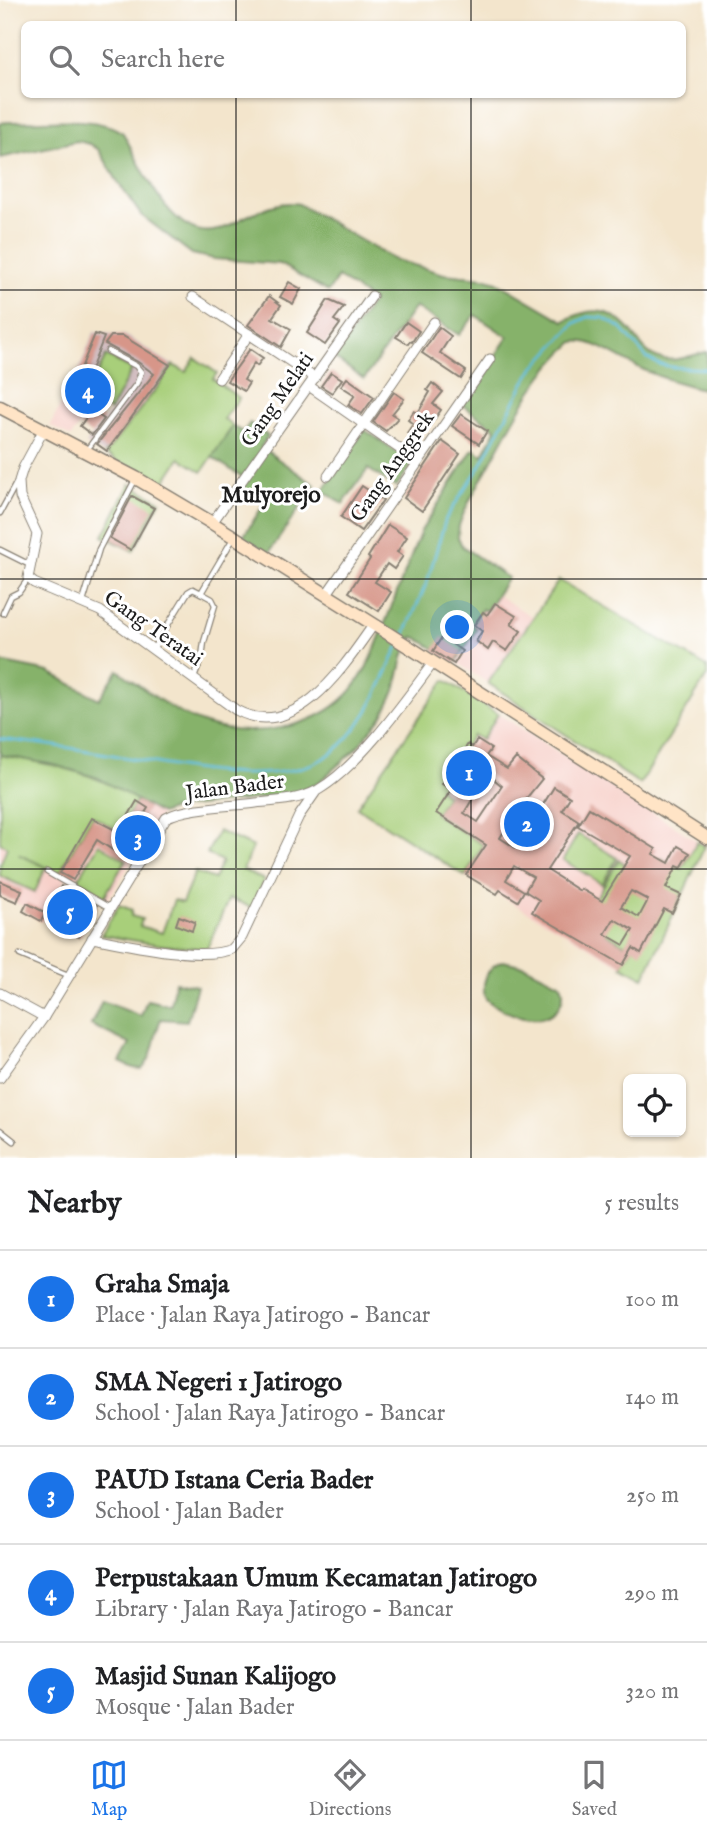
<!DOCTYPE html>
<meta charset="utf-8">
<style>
:root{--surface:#fff;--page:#f6f6f6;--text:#202124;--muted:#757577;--line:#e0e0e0;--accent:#1a73e8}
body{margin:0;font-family:"IM FELL English",serif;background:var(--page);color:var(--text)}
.controls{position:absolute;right:21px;bottom:21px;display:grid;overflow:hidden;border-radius:10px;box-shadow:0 2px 5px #0004}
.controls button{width:63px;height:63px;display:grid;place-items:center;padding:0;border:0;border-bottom:2px solid var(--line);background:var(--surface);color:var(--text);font:35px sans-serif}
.you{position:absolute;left:458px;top:628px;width:24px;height:24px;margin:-18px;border:5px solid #fff;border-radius:50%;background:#1a73e8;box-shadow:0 0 0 10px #1a73e833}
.badge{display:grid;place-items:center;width:46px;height:46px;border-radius:50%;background:var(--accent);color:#fff;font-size:23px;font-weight:700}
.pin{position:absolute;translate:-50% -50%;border:4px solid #fff;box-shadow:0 2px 7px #0006}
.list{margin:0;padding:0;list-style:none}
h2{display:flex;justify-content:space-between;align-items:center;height:91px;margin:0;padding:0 28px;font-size:30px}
h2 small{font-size:23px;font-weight:400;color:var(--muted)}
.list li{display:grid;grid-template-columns:46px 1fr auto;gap:21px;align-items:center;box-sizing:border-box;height:98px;padding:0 28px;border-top:2px solid var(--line)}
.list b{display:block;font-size:26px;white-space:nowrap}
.list p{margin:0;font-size:23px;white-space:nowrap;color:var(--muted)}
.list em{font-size:23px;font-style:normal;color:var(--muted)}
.icon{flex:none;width:38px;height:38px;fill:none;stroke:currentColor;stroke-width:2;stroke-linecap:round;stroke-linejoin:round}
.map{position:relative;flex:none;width:707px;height:1158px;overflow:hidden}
.search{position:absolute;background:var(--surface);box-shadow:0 2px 5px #0004;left:21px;right:21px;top:21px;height:77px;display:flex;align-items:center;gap:18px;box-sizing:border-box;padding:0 24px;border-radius:10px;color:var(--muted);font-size:26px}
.sheet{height:581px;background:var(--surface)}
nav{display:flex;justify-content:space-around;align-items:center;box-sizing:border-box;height:98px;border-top:2px solid var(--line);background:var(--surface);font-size:19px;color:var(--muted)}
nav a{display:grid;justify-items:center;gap:4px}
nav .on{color:var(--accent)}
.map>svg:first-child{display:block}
</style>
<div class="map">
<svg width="707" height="1158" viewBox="0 0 707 1158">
<rect width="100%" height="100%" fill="#fff"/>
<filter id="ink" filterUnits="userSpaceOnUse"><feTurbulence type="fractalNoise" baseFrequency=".0143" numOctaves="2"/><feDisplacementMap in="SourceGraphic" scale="14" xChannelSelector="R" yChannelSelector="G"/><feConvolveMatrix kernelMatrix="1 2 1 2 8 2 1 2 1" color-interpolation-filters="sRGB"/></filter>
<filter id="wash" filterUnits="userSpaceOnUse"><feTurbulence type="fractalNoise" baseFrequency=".00686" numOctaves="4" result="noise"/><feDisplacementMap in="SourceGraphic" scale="28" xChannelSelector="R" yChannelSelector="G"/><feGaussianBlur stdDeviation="1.57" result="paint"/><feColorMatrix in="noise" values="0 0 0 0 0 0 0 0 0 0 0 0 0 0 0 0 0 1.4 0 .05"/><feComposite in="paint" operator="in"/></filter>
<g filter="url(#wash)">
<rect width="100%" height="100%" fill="#f3e5cc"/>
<g fill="#f7d0c9">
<path d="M77,374L104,388L71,437L50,426Z"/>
<path d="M497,595L533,617L488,683L456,662L477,629L472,625L483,609L486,611Z"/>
<path d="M445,680L705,846L644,978L465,876L357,807Z"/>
<path d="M137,800L161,814L107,901L66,878L42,922L23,911L25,907L0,896V843L7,847V849L59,873L93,815L118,830Z"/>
</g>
<path fill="#d2bec1" d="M94,332L125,335L173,365L160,384L105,454L86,444L109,413L121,391L107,356L93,382L77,374Z"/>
<g fill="#a8cf7a" stroke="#62764b" stroke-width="2">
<path d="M106,356L132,369L110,411L95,401L104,388L93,382Z"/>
<path d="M195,358L217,373L213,379L239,398L224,419L233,426L202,472L180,458L161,487L105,454L160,384L173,365L186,372Z"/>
<path d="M130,484L160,501L133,551L103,536Z"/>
<path d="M559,580L707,667V676L640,784L488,683Z"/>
<path d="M445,680L498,714L482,740L473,735L439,789L447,795L435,814L483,845L465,876L357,807Z"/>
<path d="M0,755C51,764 93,771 137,800L119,831L93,816L59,873L18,854L46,867L35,892L0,876V865L7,847L0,843Z"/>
<path d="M218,831L253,847L243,870L264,880L253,908L229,898L207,949L161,945L101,935L119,905L132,910L131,916L142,919L140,926L162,933L174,900L182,903L195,872L214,879L222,861L207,854Z"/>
<path d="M578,834L617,858L602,884L563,860Z"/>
<path d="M697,842L705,846L644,978L622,966L632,949L583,919L619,860L650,879L661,858L682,869Z"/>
<path d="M99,844L126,860L104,897L77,881Z"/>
</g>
<g fill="#86b26a" stroke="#516743" stroke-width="2">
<path d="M9,122C42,122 97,114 123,133C140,163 170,238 213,231C223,230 233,223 243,218C259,210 280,200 299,204L393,259L444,274L484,278L497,282L564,321C594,305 613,308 635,336C641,345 647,354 659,358C677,363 690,355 707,352V390C685,385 664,379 644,370C626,363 592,337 574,342C535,375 512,424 488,467C478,486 465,505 459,526L458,537L462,546L508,578L486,611L482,609L472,625L477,629L456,662L417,638L413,637L404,654L395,691L382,717L355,750L319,782L311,787L288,795L174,809L161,814L98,778L54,765L0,755V662L49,672L99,699L118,670C145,689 173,713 205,724C250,739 314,729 347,695C358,685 364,671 371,659L421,531L473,449L483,455L496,429L462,405L508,337L475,315L459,335L415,307L364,379L334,358L373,301L338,277L328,292L280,264L214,259L192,254L141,215L119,184L99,150L90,144L77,141L0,158V123Z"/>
<path d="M250,423L268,436L261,447L315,485L269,553L243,537L264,504L240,488L246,480L212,457L233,426L243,432Z"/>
<path d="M365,430L413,463L396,487L368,469L343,504L323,491Z"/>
<path d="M503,961L525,966L561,984C564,991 564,998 560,1005C545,1030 503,1014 486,999C480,985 487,965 503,961Z"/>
<path d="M175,982L197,986L187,1021L161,1019C154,1034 154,1058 142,1069L133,1068L120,1062L130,1044L91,1025L102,1001L141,1016L147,1000L170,1005Z"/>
</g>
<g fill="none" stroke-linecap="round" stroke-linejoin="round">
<g stroke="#60bede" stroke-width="2.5">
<path d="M403,638L427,582L446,518L481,465L524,383L534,368L575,323L588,317L604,318L621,328L647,358L658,364L672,367L707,369"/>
<path d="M0,739C34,743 67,747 101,753C163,763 275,794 330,754C365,729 381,684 398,647"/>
</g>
</g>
<g id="blocks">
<g fill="#d79689" fill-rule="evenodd">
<path d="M289,282L301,289L293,304L280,297Z"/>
<path d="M269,296L281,305L272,318L291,329L281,347L248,325Z"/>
<path d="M328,300L344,307L334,320L340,324L325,345L307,333Z"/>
<path d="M406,322L419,331L412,342L410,341L408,344L396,337Z"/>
<path d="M439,327L451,336L440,353L466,371L461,379L422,353Z"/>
<path d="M95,334L104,337L88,377L79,373Z"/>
<path d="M111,336H123L170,365L107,451L97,444L154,374L138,362L105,344Z"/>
<path d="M250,349L263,358L257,366L254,363L244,380L249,383L244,391L227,381Z"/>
<path d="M331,372L342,379L332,393L321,386Z"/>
<path d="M347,378L374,397L362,414L348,405L355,395L341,386Z"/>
<path d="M82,379L97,388L90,401L82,397L84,393L76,389Z"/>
<path d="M432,383L443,392L433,404L441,410L425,432L420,428L414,437L407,433L413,424L408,420L414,411L418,413L430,392L427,390Z"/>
<path d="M394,392L404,399L392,414L398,418L386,431L373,422Z"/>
<path d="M96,404L103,408L98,415L104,419L92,435L80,426Z"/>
<path d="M461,414L487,431L479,444L452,426Z"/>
<path d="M442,441L460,454L422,511L404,498Z"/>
<path d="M362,486L383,500L361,531L341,517Z"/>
<path d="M132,496L154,508L131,550L110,538Z"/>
<path d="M388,525L407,537L397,552L403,556L394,569L387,564L375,582L391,592L379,611L349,592L370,559L368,557Z"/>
<path d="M495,603L516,616L511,624L521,631L507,651L493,642L488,650L476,641L482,631L474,625L483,612L487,615Z"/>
<path d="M442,637L462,651L454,664L433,651Z"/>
<path d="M477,740L491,749L486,756L507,769L516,758L542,779L516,811L500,838L516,848L554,787L570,797L562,810L579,821L547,870L580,891L581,889L602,901L630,856L578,826L589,808L656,849L653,854L669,863L678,846L690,853L681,868L677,866L666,888L681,895L672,913L664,909L641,953L633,948L623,965L532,912L539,900L525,891L533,877L514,866L506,880L524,891L518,901L500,890L497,894L466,875L486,845L436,813L451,790L442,784L468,744L472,747ZM488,774L502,786L478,822L464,813ZM631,891L648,900L639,917L621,907ZM614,919L633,930L624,945L605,934Z"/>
<path d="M137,801L148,808L129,839L135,842L125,858L97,840L73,880L60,873L92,818L119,832Z"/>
<path d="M0,881L22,890L17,902L0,895Z"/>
<path d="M61,886L97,906L79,937L44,917Z"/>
<path d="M27,903L46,913L41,921L23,911Z"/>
<path d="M179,916L195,922L192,931L176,925Z"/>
</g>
</g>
</g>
<g filter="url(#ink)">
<use href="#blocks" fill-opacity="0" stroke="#888074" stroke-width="2"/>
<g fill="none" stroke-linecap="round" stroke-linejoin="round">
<g stroke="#888074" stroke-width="7">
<g id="lane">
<path d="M86,451L137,383L141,372L136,366L108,351"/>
<path d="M0,513L18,480"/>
<path d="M0,550L30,565"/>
<path d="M83,602L99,549L136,478"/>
<path d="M3,613L11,596L19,592L28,579"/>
<path d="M153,649L188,592L193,589L201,593L234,537"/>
<path d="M194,678L202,657L204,642L215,605L212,599L201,593"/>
<path d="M47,872L110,908"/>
<path d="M20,955L68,975"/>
<path d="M0,1130L14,1141"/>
</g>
</g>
<g stroke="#888074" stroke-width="11">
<g id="street">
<path d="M193,297L315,378"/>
<path d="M219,379L249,334"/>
<path d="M309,386L417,461"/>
<path d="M44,429L23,468L19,481L20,497L37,534L28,578L34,583L100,611L236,710C296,743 345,665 374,624"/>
<path d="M328,476L434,322"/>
<path d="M212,523L372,296"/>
<path d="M326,595L490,359"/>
<path d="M92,938C126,944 200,962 232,949L242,937L299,816L315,793"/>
<path d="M0,993L44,1017"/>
<path d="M0,1078L44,1017L166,818C184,807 234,806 256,803C277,801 300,800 318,790C359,766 405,701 433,663"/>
</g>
</g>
<g stroke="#888074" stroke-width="15">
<path id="secondary" d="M0,407L136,478L212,523L381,629L707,838"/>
</g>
<use href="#lane" stroke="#fff" stroke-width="4.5"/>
<use href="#street" stroke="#fff" stroke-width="9"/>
<use href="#secondary" stroke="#ffe4c6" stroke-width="12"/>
</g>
</g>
<path fill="none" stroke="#1c1c1c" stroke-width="2" stroke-opacity="0.55" d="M236,0V24M471,0V24M236,94V1158M471,94V1158M0,290H707M0,579H707M0,869H707"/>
<g text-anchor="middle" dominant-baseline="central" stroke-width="6" stroke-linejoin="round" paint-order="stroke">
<g font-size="21" fill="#1c1c1c" stroke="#fff">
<text transform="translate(278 400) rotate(-55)">Gang Melati</text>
<text transform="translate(393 467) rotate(-55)">Gang Anggrek</text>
<text transform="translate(153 629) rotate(35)">Gang Teratai</text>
<text transform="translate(235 788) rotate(-7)">Jalan Bader</text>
</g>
<g font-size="23" font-weight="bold" fill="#1c1c1c" stroke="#fff">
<text x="271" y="495">Mulyorejo</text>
</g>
</g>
</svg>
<div class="controls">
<button><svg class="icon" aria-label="locate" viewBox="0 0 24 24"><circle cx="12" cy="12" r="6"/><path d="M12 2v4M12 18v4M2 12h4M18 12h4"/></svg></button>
</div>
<div class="you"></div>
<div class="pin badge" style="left:469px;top:773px">1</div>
<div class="pin badge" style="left:527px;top:824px">2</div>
<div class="pin badge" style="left:138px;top:838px">3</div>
<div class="pin badge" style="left:88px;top:391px">4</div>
<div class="pin badge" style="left:70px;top:912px">5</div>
<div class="search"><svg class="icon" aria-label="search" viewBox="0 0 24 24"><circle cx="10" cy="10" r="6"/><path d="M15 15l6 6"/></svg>Search here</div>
</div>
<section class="sheet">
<h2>Nearby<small>5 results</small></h2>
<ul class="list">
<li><span class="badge">1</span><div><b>Graha Smaja</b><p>Place · Jalan Raya Jatirogo - Bancar</p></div><em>100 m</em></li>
<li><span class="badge">2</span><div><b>SMA Negeri 1 Jatirogo</b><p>School · Jalan Raya Jatirogo - Bancar</p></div><em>140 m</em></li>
<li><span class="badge">3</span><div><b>PAUD Istana Ceria Bader</b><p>School · Jalan Bader</p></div><em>250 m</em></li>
<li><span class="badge">4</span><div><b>Perpustakaan Umum Kecamatan Jatirogo</b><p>Library · Jalan Raya Jatirogo - Bancar</p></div><em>290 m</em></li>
<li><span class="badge">5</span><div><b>Masjid Sunan Kalijogo</b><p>Mosque · Jalan Bader</p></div><em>320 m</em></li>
</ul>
</section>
<nav>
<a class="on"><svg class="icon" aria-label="map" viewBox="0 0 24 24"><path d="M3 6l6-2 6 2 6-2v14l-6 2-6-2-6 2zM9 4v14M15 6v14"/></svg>Map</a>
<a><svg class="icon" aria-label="directions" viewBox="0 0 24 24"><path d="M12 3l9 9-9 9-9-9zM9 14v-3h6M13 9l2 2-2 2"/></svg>Directions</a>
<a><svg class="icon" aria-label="saved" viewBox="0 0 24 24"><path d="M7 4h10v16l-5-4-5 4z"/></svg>Saved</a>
</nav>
